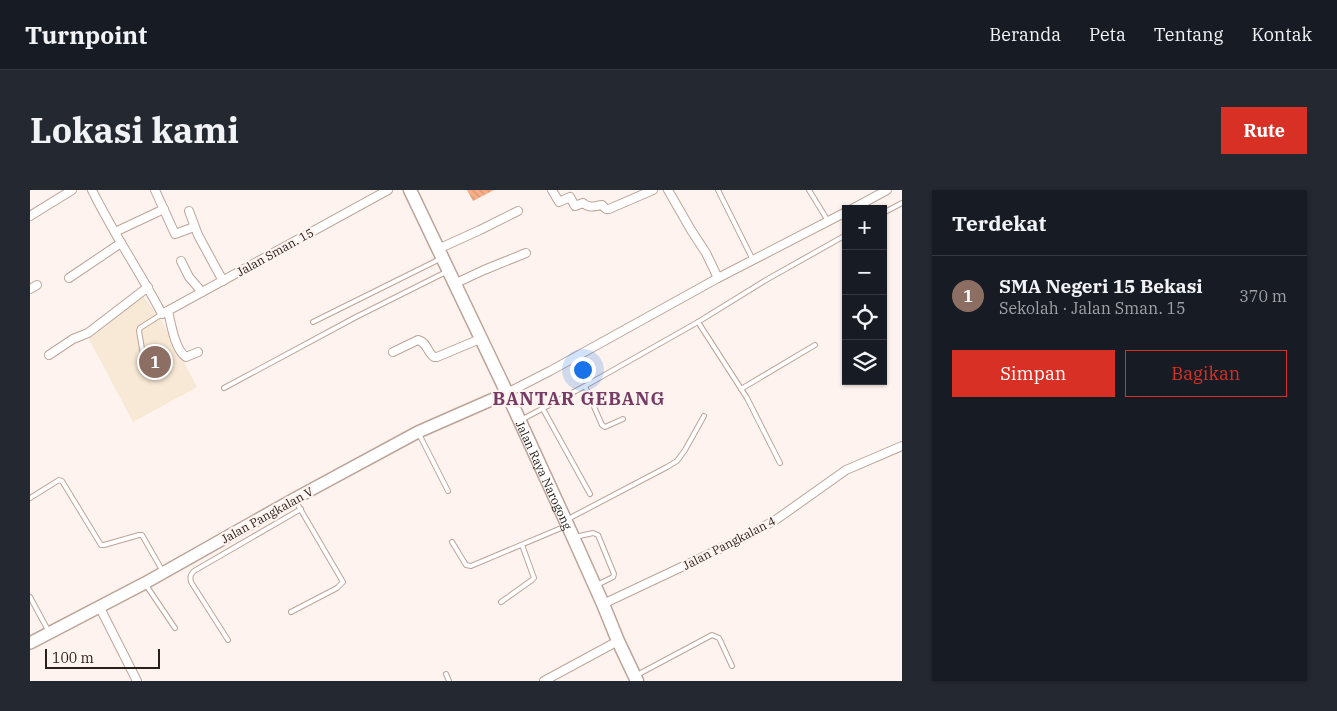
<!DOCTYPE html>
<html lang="id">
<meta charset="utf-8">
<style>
:root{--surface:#171b24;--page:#242831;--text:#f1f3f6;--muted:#9ea1a6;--line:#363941;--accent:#d93025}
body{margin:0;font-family:"IBM Plex Serif",serif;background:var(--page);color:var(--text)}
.controls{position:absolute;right:15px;top:15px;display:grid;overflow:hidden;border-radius:0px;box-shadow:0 1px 4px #0004}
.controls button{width:45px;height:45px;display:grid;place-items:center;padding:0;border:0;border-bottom:1px solid var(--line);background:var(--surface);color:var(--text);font:25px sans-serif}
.scale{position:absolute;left:15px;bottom:12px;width:115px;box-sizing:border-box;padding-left:5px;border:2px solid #29201b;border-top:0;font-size:14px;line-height:18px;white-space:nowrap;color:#29201b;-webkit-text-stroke:4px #fef3ee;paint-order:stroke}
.you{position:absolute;left:552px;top:179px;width:18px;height:18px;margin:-12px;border:4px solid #fff;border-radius:50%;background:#1a73e8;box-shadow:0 0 0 8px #1a73e833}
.badge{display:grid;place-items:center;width:32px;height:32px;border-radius:50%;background:var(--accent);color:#fff;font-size:16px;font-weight:700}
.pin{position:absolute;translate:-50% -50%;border:2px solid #fff;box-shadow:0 1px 5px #0006}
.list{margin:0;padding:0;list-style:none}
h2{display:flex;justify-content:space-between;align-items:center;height:65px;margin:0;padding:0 20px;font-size:21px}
h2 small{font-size:16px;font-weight:400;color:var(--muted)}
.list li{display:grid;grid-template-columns:32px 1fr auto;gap:15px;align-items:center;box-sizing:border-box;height:80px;padding:0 20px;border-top:1px solid var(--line)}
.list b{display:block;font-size:19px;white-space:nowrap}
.list p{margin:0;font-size:16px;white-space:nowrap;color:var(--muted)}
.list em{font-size:16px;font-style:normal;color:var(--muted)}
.actions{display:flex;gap:10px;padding:15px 20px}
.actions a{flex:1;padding:11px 0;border:1px solid var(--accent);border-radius:0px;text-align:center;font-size:18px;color:var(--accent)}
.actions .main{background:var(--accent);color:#fff}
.icon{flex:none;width:28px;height:28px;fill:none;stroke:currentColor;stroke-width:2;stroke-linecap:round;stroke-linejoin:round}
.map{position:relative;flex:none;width:872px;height:491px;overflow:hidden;border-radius:0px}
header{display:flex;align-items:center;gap:30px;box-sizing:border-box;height:70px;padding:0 25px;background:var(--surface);border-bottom:1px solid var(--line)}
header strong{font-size:24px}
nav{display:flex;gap:28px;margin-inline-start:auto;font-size:18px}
.intro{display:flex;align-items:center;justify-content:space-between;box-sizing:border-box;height:120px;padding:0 30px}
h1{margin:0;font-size:35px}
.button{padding:12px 22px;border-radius:0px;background:var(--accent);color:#fff;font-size:18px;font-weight:700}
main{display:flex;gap:30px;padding:0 30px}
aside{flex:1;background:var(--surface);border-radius:0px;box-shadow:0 1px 4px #0004}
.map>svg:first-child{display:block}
</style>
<header>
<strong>Turnpoint</strong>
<nav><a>Beranda</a><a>Peta</a><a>Tentang</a><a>Kontak</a></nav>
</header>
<div class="intro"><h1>Lokasi kami</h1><a class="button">Rute</a></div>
<main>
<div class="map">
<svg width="872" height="491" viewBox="0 0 872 491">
<defs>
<pattern id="building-back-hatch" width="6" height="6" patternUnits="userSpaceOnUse" patternTransform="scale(1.25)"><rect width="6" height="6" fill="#f8af89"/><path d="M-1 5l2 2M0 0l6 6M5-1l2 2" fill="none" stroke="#d59676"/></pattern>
</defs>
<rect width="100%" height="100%" fill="#fef3ee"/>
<path fill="#f8e9d6" d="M113,106L131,130L167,197L103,232L59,149Z"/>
<path fill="url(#building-back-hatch)" d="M437,0H464L443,11Z"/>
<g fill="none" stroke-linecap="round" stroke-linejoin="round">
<g stroke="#bda498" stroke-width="6">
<g id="lane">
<path d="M688,0L723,70"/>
<path d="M779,0L798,31"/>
<path d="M853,23L872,13"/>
<path d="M283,132L410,69"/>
<path d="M668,132L717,208L750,273"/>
<path d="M116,182L109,141L110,138L132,124"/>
<path d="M555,196L572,235L575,237L593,229"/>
<path d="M194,198L326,127L416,82"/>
<path d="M711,199L785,155"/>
<path d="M513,219L560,304"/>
<path d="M491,230L555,196L668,132L736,90L816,45"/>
<path d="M389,244L418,301"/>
<path d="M0,308L29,290L32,291L71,355H74L109,345H112L132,380"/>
<path d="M538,329L637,277L647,271L655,260L674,226"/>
<path d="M545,347L563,343L568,345L584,384L583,387L567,395"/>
<path d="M422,352L436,375L441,376L536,336"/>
<path d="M116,395L145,438"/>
<path d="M0,407L19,442"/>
<path d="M471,412L502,390L504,388L492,355"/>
<path d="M261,422L307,398L313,392L265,310"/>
<path d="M198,450L161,392C160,387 160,385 164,381L271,319"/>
<path d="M416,484L419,491"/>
<path d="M607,485L682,445L689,448L690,450L702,476"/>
</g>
</g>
<g stroke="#bda498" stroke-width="10">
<g id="street">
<path d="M62,0C83,43 110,82 132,124L358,0"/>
<path d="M125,0L145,44L164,37"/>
<path d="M522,0L529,12L540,7L545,16L553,13C560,19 564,16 572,15L576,19H579L623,0"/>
<path d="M638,0L661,40L676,63L688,88"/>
<path d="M822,19L857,0"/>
<path d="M159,21L168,45L193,91"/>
<path d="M0,26L42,0"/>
<path d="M85,42L134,19"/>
<path d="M408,59L450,40L488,21"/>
<path d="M151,71L159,87L172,102"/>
<path d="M39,88L91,53"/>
<path d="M424,94L454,80L496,63"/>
<path d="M0,99L7,95"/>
<path d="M138,121C141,134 145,160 156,167L168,162"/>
<path d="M363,162L388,150C397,152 397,162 404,167H407L450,149"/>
<path d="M19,165L43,149L58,143L118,97"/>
<path d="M477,203L520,181L688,88L816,22"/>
<path d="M573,414L713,348L747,329L816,280L872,256"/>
<path d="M69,416L107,491"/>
<path d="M514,491L588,451"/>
</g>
</g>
<g stroke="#bda498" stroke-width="14">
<path id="secondary" d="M0,453L115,393L264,309L388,242L477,203"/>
</g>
<g stroke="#bda498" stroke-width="15">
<g id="primary">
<path id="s1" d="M380,0L477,203L543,347L573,414L588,451L607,491"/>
</g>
</g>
<use href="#lane" stroke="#fff" stroke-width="4"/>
<use href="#street" stroke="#fff" stroke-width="8"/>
<use href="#secondary" stroke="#fff" stroke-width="11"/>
<use href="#primary" stroke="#fff" stroke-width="12"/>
</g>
<g text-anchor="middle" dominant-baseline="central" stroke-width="4.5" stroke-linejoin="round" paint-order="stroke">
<g font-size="12" fill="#29201b" stroke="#fef3ee">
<text transform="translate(245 62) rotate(-29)">Jalan Sman. 15</text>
<text stroke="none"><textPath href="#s1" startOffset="315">Jalan Raya Narogong</textPath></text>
<text transform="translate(237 325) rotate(-29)">Jalan Pangkalan V</text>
<text transform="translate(699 353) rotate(-27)">Jalan Pangkalan 4</text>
</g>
<g font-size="18" font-weight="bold" letter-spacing="1" fill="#763b65" stroke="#fef3ee">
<text x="549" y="208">BANTAR GEBANG</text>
</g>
</g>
</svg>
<div class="controls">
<button>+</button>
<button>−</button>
<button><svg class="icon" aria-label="locate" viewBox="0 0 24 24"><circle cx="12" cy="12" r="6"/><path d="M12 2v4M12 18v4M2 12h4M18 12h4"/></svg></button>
<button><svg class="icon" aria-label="layers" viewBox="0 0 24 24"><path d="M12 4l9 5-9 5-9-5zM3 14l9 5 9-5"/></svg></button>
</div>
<div class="scale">100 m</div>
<div class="you"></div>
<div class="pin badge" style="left:125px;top:172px;background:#8d6e63">1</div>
</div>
<aside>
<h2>Terdekat<small></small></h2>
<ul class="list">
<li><span class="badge" style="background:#8d6e63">1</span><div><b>SMA Negeri 15 Bekasi</b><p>Sekolah · Jalan Sman. 15</p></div><em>370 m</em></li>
</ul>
<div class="actions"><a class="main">Simpan</a><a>Bagikan</a></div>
</aside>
</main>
